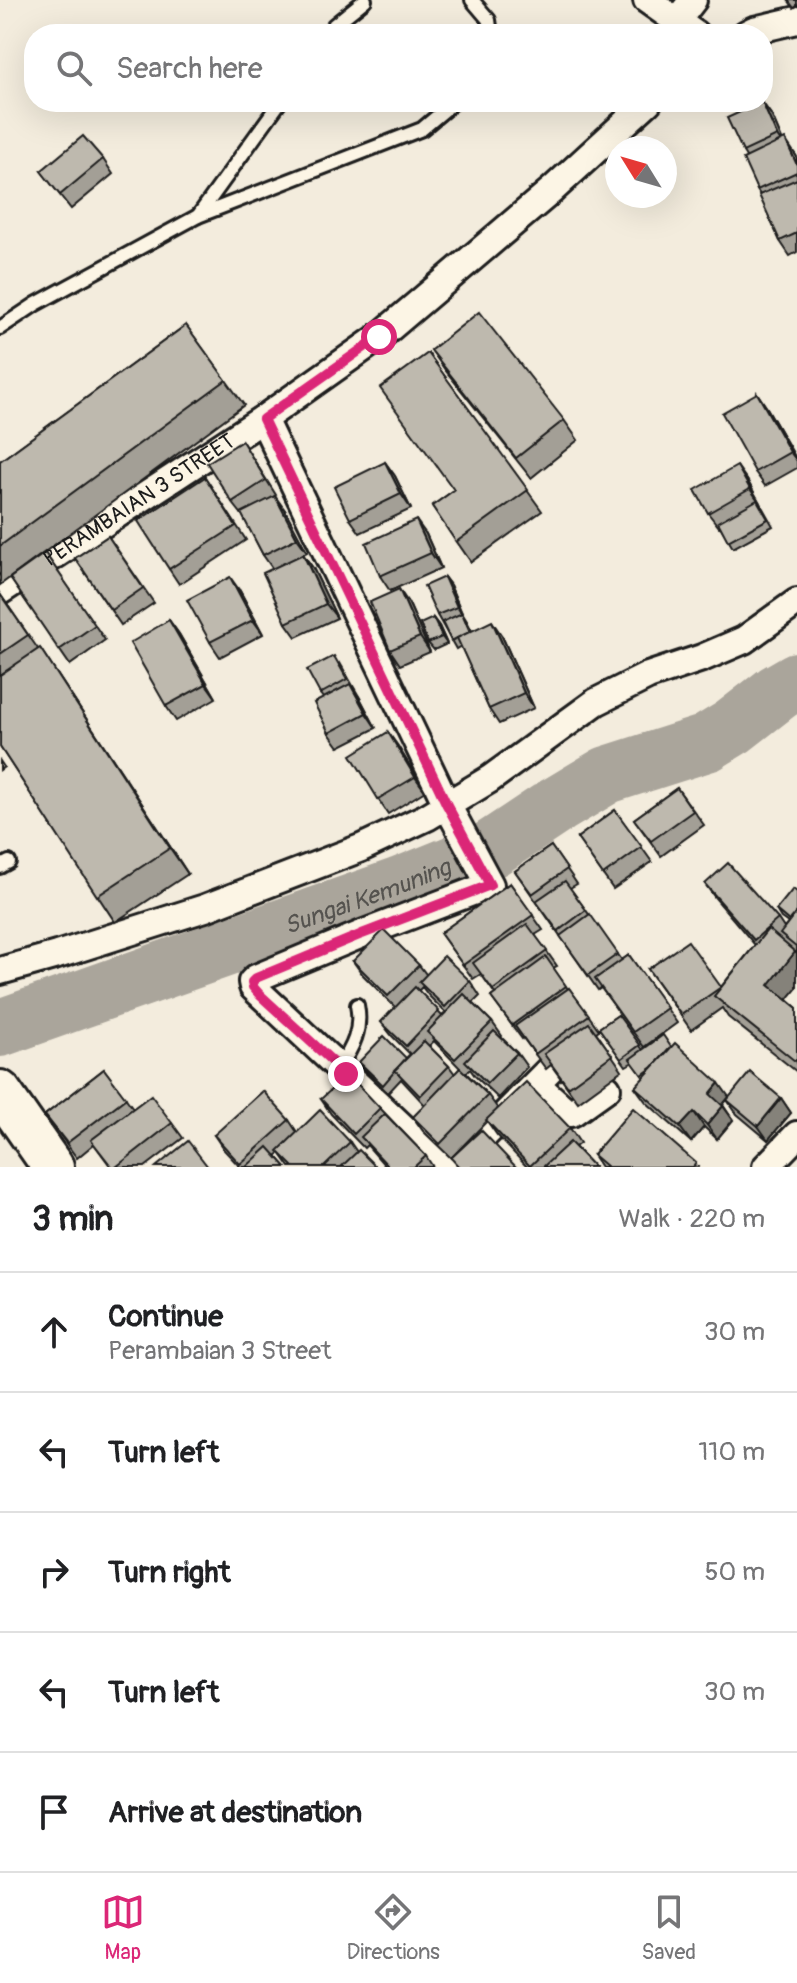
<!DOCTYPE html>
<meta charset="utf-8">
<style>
:root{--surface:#fff;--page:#f2f2f2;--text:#202124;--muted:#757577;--line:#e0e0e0;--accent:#db2777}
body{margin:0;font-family:Pangolin,sans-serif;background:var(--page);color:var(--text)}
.compass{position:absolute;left:605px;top:136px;width:72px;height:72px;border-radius:50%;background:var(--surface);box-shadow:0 8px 32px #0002;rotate:307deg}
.stop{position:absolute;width:24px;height:24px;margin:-18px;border:6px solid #db2777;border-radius:50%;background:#fff}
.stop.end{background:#db2777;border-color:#fff;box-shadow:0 2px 8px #0008}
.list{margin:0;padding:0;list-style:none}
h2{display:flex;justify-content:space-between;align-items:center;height:104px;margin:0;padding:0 32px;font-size:34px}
h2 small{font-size:26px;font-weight:400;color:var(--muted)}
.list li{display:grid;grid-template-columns:52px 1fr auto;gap:24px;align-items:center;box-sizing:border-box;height:120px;padding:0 32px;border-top:2px solid var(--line)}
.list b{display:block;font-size:30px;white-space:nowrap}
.list p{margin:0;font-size:26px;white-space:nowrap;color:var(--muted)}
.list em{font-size:26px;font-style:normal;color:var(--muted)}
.icon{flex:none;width:44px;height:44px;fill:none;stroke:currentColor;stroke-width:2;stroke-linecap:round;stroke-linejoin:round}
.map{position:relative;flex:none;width:797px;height:1167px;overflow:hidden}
.search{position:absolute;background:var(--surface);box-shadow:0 8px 32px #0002;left:24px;right:24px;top:24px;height:88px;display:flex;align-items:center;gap:20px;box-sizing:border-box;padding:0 28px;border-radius:32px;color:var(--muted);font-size:30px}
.sheet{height:704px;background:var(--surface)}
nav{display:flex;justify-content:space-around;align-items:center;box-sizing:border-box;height:112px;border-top:2px solid var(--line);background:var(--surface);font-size:22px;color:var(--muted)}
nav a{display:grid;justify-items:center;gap:4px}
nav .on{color:var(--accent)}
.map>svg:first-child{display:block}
</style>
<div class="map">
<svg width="797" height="1167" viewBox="0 0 797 1167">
<rect width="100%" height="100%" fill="#f3ecdd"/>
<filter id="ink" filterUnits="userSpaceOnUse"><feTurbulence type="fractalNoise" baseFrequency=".0125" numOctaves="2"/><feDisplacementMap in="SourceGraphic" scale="16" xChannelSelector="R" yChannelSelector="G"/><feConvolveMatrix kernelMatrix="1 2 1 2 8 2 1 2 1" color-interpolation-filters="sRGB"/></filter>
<g filter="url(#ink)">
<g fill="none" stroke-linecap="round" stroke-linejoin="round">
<path stroke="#aaa59b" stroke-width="58" id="s1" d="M0,1028L400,886L491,849L557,805L607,775L707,743L733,727L778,692L797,681"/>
<g stroke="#1c1c1c" stroke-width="18">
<g id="service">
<path d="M472,0L489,20L491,34"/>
<path d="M327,34L334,25L365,0"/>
<path d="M198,216L280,102"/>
<path d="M0,328L36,304L198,216L422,129L454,102"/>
<path d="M0,867L9,862"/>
<path d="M339,1067C353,1048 362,1029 357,1005"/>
</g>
</g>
<g stroke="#1c1c1c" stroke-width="32">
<g id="minor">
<path d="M647,0L695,34"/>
<path d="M676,22L693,0"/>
<path d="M746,34L754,30L797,20"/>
<path d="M263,419L447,805L490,885L362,934L256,978L252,982L253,987L445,1167"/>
<path id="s2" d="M0,591L263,419L379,337L552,190L648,102"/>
<path d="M0,971L57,955L205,908L361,848L427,817L490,779L596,702L648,676L702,658L744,640L797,602"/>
<path d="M536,1084L568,1113H572L607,1088"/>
<path d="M461,1159L553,1066"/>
<path d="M766,1167L797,1135"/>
</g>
</g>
<g stroke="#1c1c1c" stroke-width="46">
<path id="primary" d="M0,1091L53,1167"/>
</g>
<use href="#service" stroke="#fcf5e5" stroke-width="12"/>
<use href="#minor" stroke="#fcf5e5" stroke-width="26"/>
<use href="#primary" stroke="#fcf5e5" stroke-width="40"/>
</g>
<g fill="#a39f96" stroke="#1c1c1c" stroke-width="2" fill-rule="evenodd">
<path d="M788,0H797V6L794,8Z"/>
<path d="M762,102L772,116L782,141L795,154L797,157V252L790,256L780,241L760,195L757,190L746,157L743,152Z"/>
<path d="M103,159L113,174L71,209L41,171Z"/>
<path d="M186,325L244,405L0,585V461Z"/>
<path d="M431,350L564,420L578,440L531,478L445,370Z"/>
<path d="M428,353L542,511L471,562L432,506L454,490Z"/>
<path d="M757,393L767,408L797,460V468L765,486L755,472Z"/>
<path d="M242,441L276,495L273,497L285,510L307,552L303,554L313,568L337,618L296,637L286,623L272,568L263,555L243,516L232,502Z"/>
<path d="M385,462L395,476L411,509L360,533L350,519Z"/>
<path d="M205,477L246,540L179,584L169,569Z"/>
<path d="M747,480L773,526L733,548L720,526L719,527L708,513Z"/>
<path d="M426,534L441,568L390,591L380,576Z"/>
<path d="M108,536L154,603L121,625L75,558Z"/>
<path d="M45,553L105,640L70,665L10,578Z"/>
<path d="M444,577L450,585L462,613L467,621L472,631L502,636L534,708L499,724L489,709L461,646L456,649L437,615Z"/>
<path d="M240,591L263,634L220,657L210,642Z"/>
<path d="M0,594L38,649L57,674L188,874L115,922L0,747Z"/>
<path d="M409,604L430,652L400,665L390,650Z"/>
<path d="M433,618L439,626L447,644L434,650L428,643Z"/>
<path d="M169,620L179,634L216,698L176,721L166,706Z"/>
<path d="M340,663L360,698L376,728L339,747L329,733L323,698L320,694Z"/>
<path d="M388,732L425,791L388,814L378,799Z"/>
<path d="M0,761L4,767L0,770Z"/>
<path d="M677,788L704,825L661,856L634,819Z"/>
<path d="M615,810L652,862L613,889L577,838Z"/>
<path d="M551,846L577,884L570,888L622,960L629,955L677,1023L644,1047L601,988L598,990L515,871Z"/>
<path d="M510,883L543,930L535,935L557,966L553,968L568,989L569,988L599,1030L596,1032L622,1070L578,1102L551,1065L546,1069L523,1038L522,1039L491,997L495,994L481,974L473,979L440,933Z"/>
<path d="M705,884L778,919L784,928L788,923L781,918L776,910L797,892V954L788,1000L797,1008V1072L728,1017L722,1008L691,1030L648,969L721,987L755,945L715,898Z"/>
<path d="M353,961L419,965L426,974L470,981L480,996L473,1003L492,1022L502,1036L501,1037L517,1053L527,1067L498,1098L475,1076L470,1069L466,1073L488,1095L498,1109L570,1128L580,1143L575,1147L594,1167H527L497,1135L487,1121L451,1158L423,1131L413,1117L425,1105L401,1079L388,1093L364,1069L359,1062L406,1058L410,1054L392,1036L381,1022L395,1007L363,975ZM422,987L429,996L446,1013L442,1016L418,991ZM434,1041L460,1068L455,1074L449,1066L429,1046Z"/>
<path d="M618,1015L643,1050L671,1047L729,1097L781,1098L791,1113L768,1140L737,1114L727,1100L723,1105L733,1120L717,1139L704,1127L691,1142L646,1102L635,1087L644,1078L633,1062L626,1066L599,1028Z"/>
<path d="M104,1069L133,1108L172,1123L183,1138L145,1167H111L94,1144L77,1158L45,1115Z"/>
<path d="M321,1099L380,1108L426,1156L433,1167H386L367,1145L364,1148L331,1114Z"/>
<path d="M289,1120L297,1132L350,1142L357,1152L376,1167H290L280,1153L276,1156L286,1167H240L224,1150L214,1135Z"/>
<path d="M593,1155L699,1167H601Z"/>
</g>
<g fill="#85827a" stroke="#1c1c1c" stroke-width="2">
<path d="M762,102L772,116L787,151L777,136Z"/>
<path d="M785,139L797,157V165Z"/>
<path d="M757,393L767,408L797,461L790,452Z"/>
<path d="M385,462L395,476L411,509L401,494Z"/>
<path d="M737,466L747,480L760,503L750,489Z"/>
<path d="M275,496L285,510L307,552L297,538Z"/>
<path d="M416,520L426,534L441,568L431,553Z"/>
<path d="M303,554L313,568L337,618L326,604Z"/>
<path d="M230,577L240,591L263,634L253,620Z"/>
<path d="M444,577L450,585L462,614L457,607Z"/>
<path d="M399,589L409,604L430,652L420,637Z"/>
<path d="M433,618L439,626L447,644L442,637Z"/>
<path d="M169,620L179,634L216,698L206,684Z"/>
<path d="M492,621L502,636L534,708L524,693Z"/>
<path d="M40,648L57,674L188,874L170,848Z"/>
<path d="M350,684L360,698L376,728L366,713Z"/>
<path d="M388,732L398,746L425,791L415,777Z"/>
<path d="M795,952L797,954V988L783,1005L769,985Z"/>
<path d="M719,1083L729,1097L720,1108L710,1094Z"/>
<path d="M781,1098L791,1113L768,1140L758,1126Z"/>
<path d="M723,1106L733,1120L717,1139L707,1125Z"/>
<path d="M694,1112L704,1127L691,1142L680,1127Z"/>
</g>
<g fill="#beb9ae" stroke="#1c1c1c" stroke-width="2">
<path d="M762,102L777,136L743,152L727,118Z"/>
<path d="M83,136L103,159L60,195L41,171Z"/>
<path d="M785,139L797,165V172L757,190L743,159Z"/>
<path d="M797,179V233L780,241L759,195Z"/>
<path d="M479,312L564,420L516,458L431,350Z"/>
<path d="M186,325L226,380L0,546V461Z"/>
<path d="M428,353L528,490L456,542L432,506L454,490L380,388Z"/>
<path d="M757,393L790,452L755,472L722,413Z"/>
<path d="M242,441L266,480L232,502L207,463Z"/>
<path d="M385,462L401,494L350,519L334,487Z"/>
<path d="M737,466L750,489L708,513L695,490Z"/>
<path d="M205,477L236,526L169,569L138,521Z"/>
<path d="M275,496L297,538L263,555L241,513Z"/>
<path d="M757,500L768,519L728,541L718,522Z"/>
<path d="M416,520L431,553L380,576L366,543Z"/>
<path d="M108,536L143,588L111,610L75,558Z"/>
<path d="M45,553L95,625L59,650L10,578Z"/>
<path d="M303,554L326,604L286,623L263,573Z"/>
<path d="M230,577L253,620L210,642L187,600Z"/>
<path d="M444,577L457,607L437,615L424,586Z"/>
<path d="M399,589L420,637L390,650L370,602Z"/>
<path d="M0,594L28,635L0,654Z"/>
<path d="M462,613L470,632L451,641L442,622Z"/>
<path d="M433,618L442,637L428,643L420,624Z"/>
<path d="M169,620L206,684L166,706L130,643Z"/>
<path d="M492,621L524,693L489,709L457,638Z"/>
<path d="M40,648L170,848L97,896L0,747V675Z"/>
<path d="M334,656L347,679L320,694L307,670Z"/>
<path d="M350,684L366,713L329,733L314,703Z"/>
<path d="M388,732L415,777L378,799L351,755Z"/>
<path d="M677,788L693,811L651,841L634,819Z"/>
<path d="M615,810L642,847L603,875L577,838Z"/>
<path d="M551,846L567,869L532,894L515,871Z"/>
<path d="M728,863L778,919L754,940L705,884Z"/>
<path d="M565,881L586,910L558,931L536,901Z"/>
<path d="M510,883L533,915L463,965L440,933Z"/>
<path d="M793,889L797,892V912L789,921L776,910Z"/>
<path d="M797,912V948L780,934Z"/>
<path d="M590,914L618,954L588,975L560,936Z"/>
<path d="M527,924L547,951L493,990L473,963Z"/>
<path d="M768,929L795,952L769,985L797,1008V1059L795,1061L714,996Z"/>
<path d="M384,930L419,965L388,996L353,961Z"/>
<path d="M688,941L721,987L681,1015L648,969Z"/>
<path d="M629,955L667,1008L633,1032L595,979Z"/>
<path d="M444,956L470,981L445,1007L419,982Z"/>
<path d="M546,957L566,986L512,1025L491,997Z"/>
<path d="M415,987L439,1011L406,1046L381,1022Z"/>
<path d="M569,988L589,1015L535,1054L515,1026Z"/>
<path d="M464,994L492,1022L455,1059L427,1032Z"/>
<path d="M618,1015L640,1045L621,1059L599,1028Z"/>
<path d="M589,1023L612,1055L568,1087L544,1054Z"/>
<path d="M494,1031L517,1053L487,1083L465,1061Z"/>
<path d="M663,1035L671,1047L653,1067L642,1075L630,1059Z"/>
<path d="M384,1036L406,1058L383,1085L359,1062Z"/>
<path d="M424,1041L449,1066L420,1096L395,1070Z"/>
<path d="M675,1043L719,1083L710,1094L723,1106L707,1125L694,1112L680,1127L635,1087Z"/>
<path d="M460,1068L488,1095L440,1144L413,1117Z"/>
<path d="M104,1069L126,1098L67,1143L45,1115Z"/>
<path d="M750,1072L781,1098L758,1126L727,1100Z"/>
<path d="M348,1074L380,1108L354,1134L321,1099Z"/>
<path d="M526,1082L570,1128L530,1166L486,1120Z"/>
<path d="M263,1091L289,1120L240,1164L214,1135Z"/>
<path d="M151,1095L172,1123L116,1167H112L91,1140Z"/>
<path d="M633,1108L696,1163L693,1167H607L593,1155Z"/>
<path d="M320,1110L350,1142L324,1167H294L278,1151Z"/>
<path d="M385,1114L426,1156L414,1167H389L361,1137Z"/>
<path d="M481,1130L516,1167H459L451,1158Z"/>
<path d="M188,1141L208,1167H156Z"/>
<path d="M570,1142L594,1167H543Z"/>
<path d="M268,1147L286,1167H246Z"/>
<path d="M359,1150L376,1167H341Z"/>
</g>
</g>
<g fill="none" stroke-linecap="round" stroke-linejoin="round" filter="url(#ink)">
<path stroke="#db2777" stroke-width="10" d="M346,1074L260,995L253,987L252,982L256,978L362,934L490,885L447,805L263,419L379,337"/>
</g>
<g text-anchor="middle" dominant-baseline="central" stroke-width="7" stroke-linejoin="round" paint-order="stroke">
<g font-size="22" fill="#1c1c1c" stroke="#fcf5e5">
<text stroke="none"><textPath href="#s2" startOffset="166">PERAMBAIAN 3 STREET</textPath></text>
</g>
<g font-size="24" font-style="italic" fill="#55534f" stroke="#fcf5e5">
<text stroke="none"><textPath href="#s1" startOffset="390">Sungai Kemuning</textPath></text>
</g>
</g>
</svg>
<svg class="compass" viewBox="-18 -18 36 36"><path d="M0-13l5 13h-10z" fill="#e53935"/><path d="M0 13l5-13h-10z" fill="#757577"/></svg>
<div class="stop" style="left:379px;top:337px"></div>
<div class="stop end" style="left:346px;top:1074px"></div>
<div class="search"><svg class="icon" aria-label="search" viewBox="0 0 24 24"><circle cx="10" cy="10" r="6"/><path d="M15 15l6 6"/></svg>Search here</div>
</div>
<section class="sheet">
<h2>3 min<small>Walk · 220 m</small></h2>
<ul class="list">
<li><svg class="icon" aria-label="ahead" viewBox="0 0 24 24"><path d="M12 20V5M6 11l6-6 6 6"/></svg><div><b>Continue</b><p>Perambaian 3 Street</p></div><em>30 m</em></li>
<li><svg class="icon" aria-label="left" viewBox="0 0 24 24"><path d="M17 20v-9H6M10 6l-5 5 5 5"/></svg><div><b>Turn left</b></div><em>110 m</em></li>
<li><svg class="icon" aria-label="right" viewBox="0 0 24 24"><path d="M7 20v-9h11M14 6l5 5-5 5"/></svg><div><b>Turn right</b></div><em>50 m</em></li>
<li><svg class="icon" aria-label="left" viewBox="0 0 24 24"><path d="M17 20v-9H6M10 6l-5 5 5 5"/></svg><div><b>Turn left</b></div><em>30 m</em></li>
<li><svg class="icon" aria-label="arrive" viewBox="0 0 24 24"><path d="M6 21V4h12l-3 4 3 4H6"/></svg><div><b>Arrive at destination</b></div></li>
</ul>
</section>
<nav>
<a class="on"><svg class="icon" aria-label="map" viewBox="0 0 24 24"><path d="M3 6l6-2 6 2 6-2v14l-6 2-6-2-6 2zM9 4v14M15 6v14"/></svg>Map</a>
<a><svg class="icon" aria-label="directions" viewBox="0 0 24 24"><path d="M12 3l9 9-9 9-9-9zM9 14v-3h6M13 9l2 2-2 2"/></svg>Directions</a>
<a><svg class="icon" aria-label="saved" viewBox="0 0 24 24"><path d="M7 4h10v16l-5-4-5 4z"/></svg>Saved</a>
</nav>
